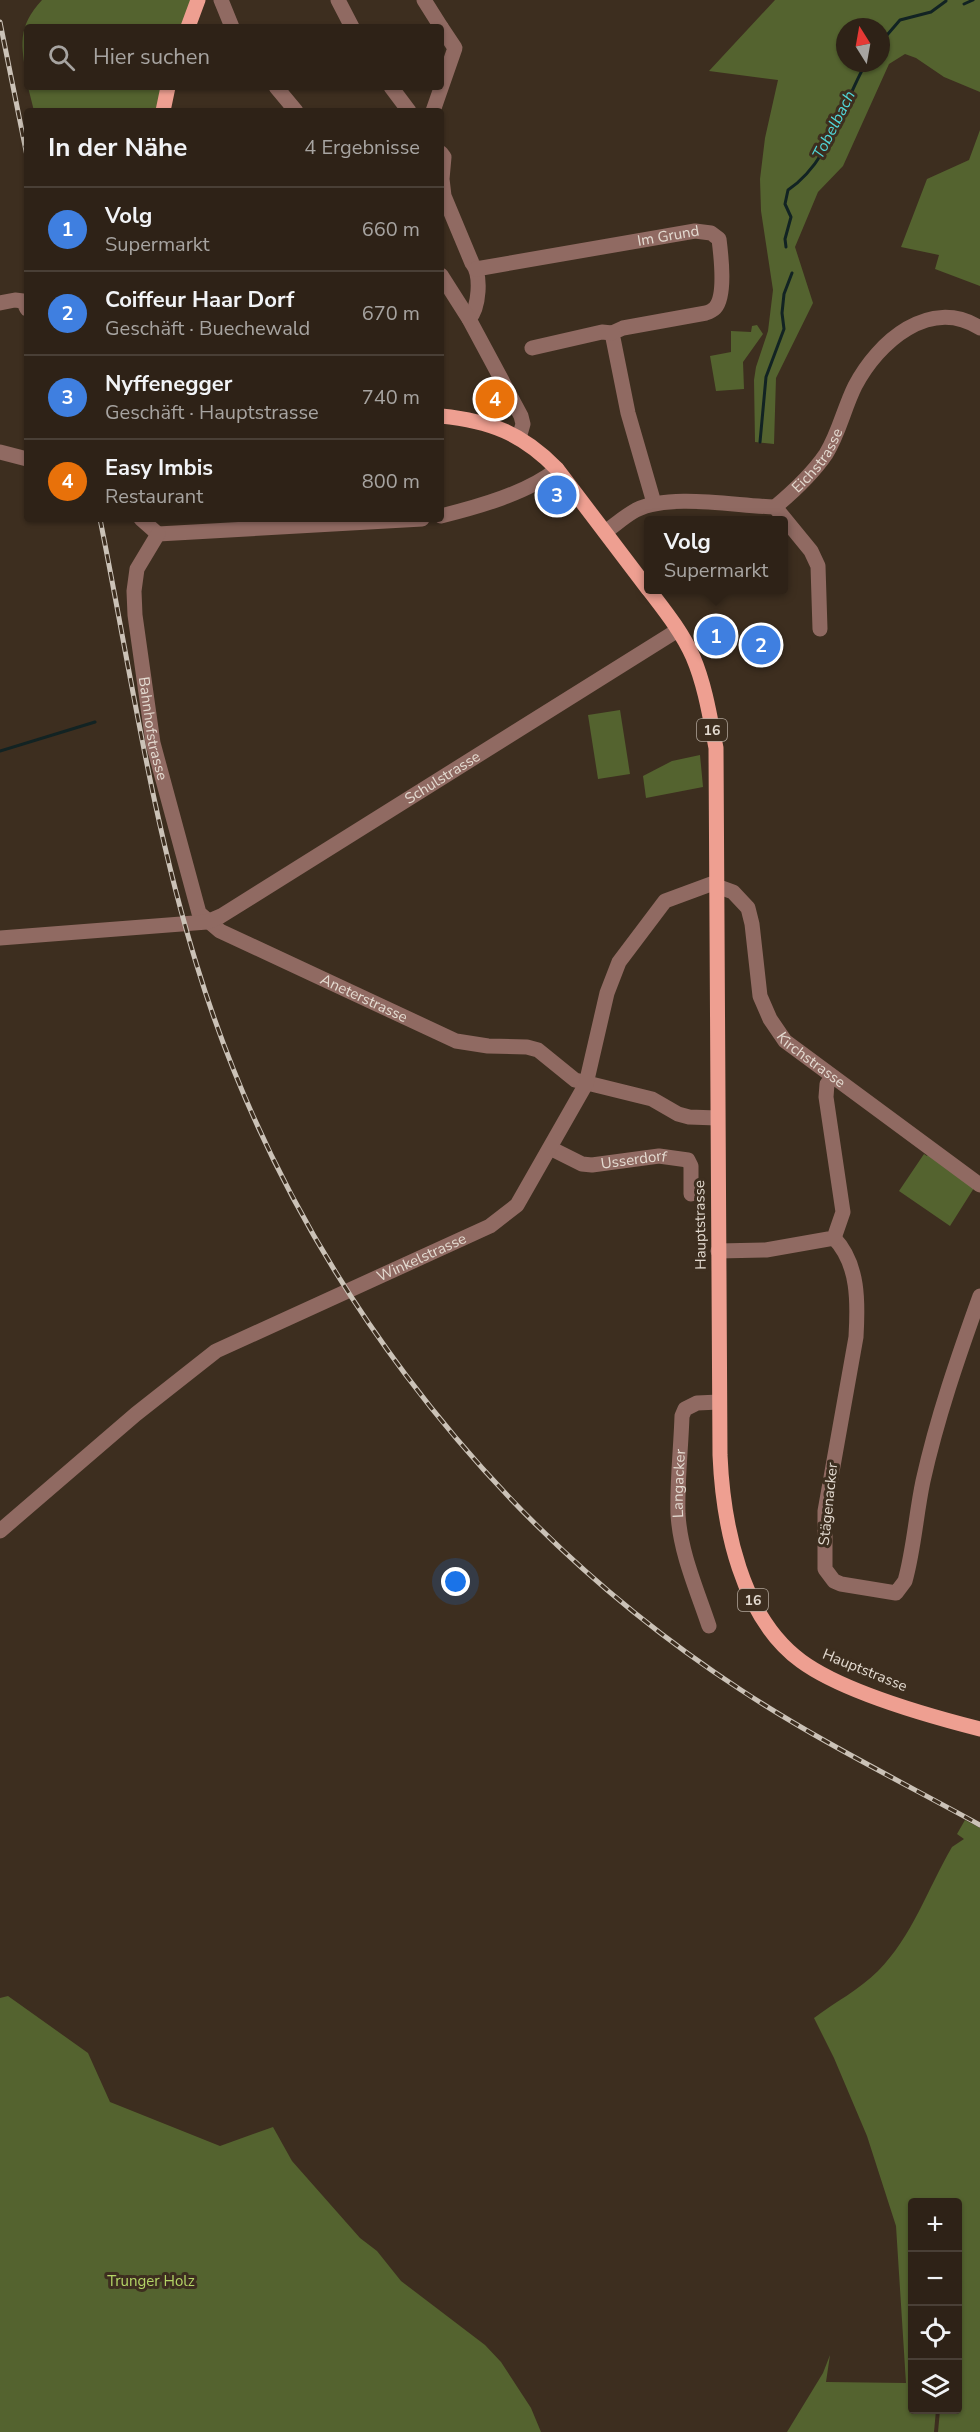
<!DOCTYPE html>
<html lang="de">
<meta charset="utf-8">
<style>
:root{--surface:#2e2217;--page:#362a20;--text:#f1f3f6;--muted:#a7a4a1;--line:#493f36;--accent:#f09ab7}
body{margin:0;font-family:"Nunito Sans",sans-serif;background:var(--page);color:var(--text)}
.controls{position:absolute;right:18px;bottom:18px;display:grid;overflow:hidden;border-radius:6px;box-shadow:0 2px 4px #0004}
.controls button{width:54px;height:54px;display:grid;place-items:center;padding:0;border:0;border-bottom:2px solid var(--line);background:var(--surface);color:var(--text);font:30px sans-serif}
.compass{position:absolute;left:836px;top:18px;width:54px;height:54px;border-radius:50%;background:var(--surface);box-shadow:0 2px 4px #0004;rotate:349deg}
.you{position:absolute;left:456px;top:1582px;width:21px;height:21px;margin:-15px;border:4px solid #fff;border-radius:50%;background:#1a73e8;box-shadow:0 0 0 9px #1a73e833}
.badge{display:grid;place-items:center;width:39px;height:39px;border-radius:50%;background:var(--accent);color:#fff;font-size:20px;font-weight:700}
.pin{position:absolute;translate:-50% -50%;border:3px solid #fff;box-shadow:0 2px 6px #0006}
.popup{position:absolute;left:644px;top:516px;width:144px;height:78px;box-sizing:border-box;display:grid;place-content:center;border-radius:6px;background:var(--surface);filter:drop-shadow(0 2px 4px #0005);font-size:20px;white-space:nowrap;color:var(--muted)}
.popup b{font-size:22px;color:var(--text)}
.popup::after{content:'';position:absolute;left:50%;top:100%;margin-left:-12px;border:12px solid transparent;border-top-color:var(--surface)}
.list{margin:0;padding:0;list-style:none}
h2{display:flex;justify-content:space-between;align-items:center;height:78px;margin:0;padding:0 24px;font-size:26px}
h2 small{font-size:20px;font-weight:400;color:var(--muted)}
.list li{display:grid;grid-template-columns:39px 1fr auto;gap:18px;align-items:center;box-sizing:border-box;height:84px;padding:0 24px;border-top:2px solid var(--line)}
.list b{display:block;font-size:22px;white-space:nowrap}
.list p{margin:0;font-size:20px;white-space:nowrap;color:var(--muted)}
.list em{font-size:20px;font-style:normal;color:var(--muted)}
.icon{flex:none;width:33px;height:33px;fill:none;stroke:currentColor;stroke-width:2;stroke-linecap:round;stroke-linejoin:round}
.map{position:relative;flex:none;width:980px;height:2432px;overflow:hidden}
.search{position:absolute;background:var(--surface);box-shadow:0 2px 4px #0004;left:24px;top:24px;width:420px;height:66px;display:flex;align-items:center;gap:15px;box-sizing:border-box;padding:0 21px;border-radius:6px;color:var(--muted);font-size:22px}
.panel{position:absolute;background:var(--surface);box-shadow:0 2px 4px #0004;left:24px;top:108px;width:420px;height:414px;border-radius:6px}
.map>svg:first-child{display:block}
</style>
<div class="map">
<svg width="980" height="2432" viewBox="0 0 980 2432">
<rect width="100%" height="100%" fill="#3d2e1f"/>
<g fill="#54632f" fill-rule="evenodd">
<path d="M42,0H191L182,27H27V79C21,45 17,27 42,0Z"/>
<path d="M775,0H980V92L944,77L916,58L905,54L889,64L843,166L818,192L795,247L813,303L776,378L774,444L755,442L754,380L756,367L768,331L773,290L761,211L760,179L765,138L778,80L709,71ZM845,27H881V63H845Z"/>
<path d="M28,87H162L156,111H34Z"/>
<path d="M980,130V286L935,269L939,255L901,247L927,179L969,160Z"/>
<path d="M757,325L763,334L743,362L744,389L716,391L710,356L731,352V331L751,332L752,326Z"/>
<path d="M620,710L630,774L598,779L588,715Z"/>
<path d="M700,755L703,787L646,798L643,776L672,761Z"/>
<path d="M924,1154L927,1156L929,1154L974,1188L950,1226L899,1191Z"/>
<path d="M965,1820L980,1828V2432H938L940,2410H958V2202H912V2410H936L934,2432H787L823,2373L830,2355L826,2382L906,2383L896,2226L867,2136L834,2058L814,2018C835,2002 859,1990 878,1971C912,1937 928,1888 952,1847L964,1839L957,1834Z"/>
<path d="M8,1996L88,2053L110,2102L220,2146L273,2127L292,2161L360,2238L377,2251L401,2281L485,2345L501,2362L531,2408L541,2432H0V1998Z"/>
</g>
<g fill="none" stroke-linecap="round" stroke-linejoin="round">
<g stroke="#122323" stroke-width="3">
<path d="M964,4L973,0"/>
<path d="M881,42L900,20L931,12L946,1"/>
<path d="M786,247L785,239L791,217L785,204L788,190C830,162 842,105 866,63"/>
<path d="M760,442L766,377L784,329L782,313L784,294L792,273"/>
<path d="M0,751L95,722"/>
</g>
<g stroke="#906a62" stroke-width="15">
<path d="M221,0L232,27"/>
<path d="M338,0L352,27"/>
<path d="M424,0L441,27"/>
<path d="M276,87L296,111"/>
<path d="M391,87L409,111"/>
<path d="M433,111L455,48L441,27"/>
<path d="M441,153L444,157L442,179L444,196L472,263C482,275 479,308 469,319"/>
<path id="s1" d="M476,269L695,231L711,233L719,239C721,255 726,296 715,308C712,311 709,312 706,313L623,328L612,333L628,413L654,503"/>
<path d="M441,275L469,319L521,416L523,424L519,438"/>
<path d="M0,303L15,300L23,301L27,309"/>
<path d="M532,348L602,332L612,333"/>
<path d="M0,452L27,459"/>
<path d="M775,507L811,551L818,566L820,629"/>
<path d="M441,516C477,507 528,493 557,469"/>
<path d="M141,519L158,534L422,519"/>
<path id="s2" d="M605,532C615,525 625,516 636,510C671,493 735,506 775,507C793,492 813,473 826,454C839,433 844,408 855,386C878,342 930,296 980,328"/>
<path id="s3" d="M158,534L137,569L134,591L135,615L153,743L199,913L220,931L456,1041L488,1046L527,1047L538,1050L575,1080L652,1099L678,1114L689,1117L717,1118"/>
<path id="s4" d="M0,938L207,922L221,916L678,630"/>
<path id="s5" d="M550,1148L582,1164L592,1165L659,1156L688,1160L691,1166V1194"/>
<path d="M834,1238C859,1264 858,1303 856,1337L825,1511V1569L834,1581L841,1584L896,1593L905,1581C914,1549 916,1514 923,1481C937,1418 958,1357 980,1296"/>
<path d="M718,1251L766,1250L834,1238L843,1212L826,1097L827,1084L832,1078"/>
<path id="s6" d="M0,1531L136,1414L216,1351L490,1226L517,1205L586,1084L607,993L619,962L665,901L711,884L733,892L748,908L752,924L760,996L770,1019L785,1041L980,1185"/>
<path id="s7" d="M709,1626C697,1590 680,1552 678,1514C677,1481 681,1448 682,1416L685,1409L697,1403L719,1402"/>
</g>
<g stroke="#ee9f91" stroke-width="15">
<path d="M188,27L198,0"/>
<path d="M163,111L168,87"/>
<path d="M441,416C490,421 522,433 557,469L648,589"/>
<path d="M649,590C665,611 682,632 693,657C705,685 710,717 716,748L720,1455C723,1525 741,1617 801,1661C843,1692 929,1716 980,1729"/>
</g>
<g stroke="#cbc2b7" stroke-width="5">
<g id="rail">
<path d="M0,22L27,156"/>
<path d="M100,519C130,668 152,821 197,966C287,1260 483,1522 741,1690C817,1740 900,1781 980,1825"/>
</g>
</g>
<use href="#rail" stroke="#3d2e1f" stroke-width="3" stroke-dasharray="9" stroke-linecap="butt"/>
</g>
<g text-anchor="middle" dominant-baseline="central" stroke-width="6" stroke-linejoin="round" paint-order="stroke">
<g fill="#3d2e1f" stroke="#b2a79c" stroke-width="1.5">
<rect x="697" y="719" width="30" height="22" rx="4.5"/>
<rect x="738" y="1589" width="30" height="22" rx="4.5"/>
</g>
<g font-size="14" font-weight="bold" fill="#e4dbd1">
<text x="712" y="730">16</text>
<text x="753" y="1600">16</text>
</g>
<g font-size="15" fill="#e4dbd1" stroke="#3d2e1f">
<text stroke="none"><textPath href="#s1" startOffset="195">Im Grund</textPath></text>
<text stroke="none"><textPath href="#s2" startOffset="242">Eichstrasse</textPath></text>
<text stroke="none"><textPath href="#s3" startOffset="202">Bahnhofstrasse</textPath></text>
<text stroke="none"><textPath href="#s4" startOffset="484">Schulstrasse</textPath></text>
<text stroke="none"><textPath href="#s3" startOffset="579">Aneterstrasse</textPath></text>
<text stroke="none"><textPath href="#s6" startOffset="1226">Kirchstrasse</textPath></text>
<text stroke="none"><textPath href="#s5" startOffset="88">Usserdorf</textPath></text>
<text transform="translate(700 1225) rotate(-91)">Hauptstrasse</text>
<text stroke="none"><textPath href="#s6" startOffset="507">Winkelstrasse</textPath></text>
<text stroke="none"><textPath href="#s7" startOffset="147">Langacker</textPath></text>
<text transform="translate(828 1504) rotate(-84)">Stägenacker</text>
<text transform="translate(865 1670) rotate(22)">Hauptstrasse</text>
</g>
<g font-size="15" fill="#b4d566" stroke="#3d2e1f">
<text x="151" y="2281">Trunger Holz</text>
</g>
<g font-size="16" font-style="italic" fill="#51d7d9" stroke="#3d2e1f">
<text transform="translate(834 125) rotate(-63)">Tobelbach</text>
</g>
</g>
</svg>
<div class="controls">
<button>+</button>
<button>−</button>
<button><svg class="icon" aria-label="locate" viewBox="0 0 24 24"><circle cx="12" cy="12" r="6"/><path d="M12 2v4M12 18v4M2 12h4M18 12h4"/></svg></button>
<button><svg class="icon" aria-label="layers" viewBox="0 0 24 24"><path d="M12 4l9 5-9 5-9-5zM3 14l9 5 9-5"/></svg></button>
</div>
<svg class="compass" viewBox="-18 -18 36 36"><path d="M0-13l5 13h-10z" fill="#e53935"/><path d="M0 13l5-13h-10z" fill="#a7a4a1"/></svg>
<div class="you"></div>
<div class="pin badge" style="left:716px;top:636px;background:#3f7fe0">1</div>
<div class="popup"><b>Volg</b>Supermarkt</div>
<div class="pin badge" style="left:761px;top:645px;background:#3f7fe0">2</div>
<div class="pin badge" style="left:557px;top:495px;background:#3f7fe0">3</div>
<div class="pin badge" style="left:495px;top:399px;background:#e8710a">4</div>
<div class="search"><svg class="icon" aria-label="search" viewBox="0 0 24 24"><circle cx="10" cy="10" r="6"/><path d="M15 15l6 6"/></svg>Hier suchen</div>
<section class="panel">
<h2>In der Nähe<small>4 Ergebnisse</small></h2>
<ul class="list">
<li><span class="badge" style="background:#3f7fe0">1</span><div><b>Volg</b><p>Supermarkt</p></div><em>660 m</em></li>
<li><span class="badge" style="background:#3f7fe0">2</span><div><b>Coiffeur Haar Dorf</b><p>Geschäft · Buechewald</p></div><em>670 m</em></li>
<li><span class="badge" style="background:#3f7fe0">3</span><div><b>Nyffenegger</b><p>Geschäft · Hauptstrasse</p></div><em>740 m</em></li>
<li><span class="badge" style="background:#e8710a">4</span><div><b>Easy Imbis</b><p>Restaurant</p></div><em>800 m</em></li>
</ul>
</section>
</div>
